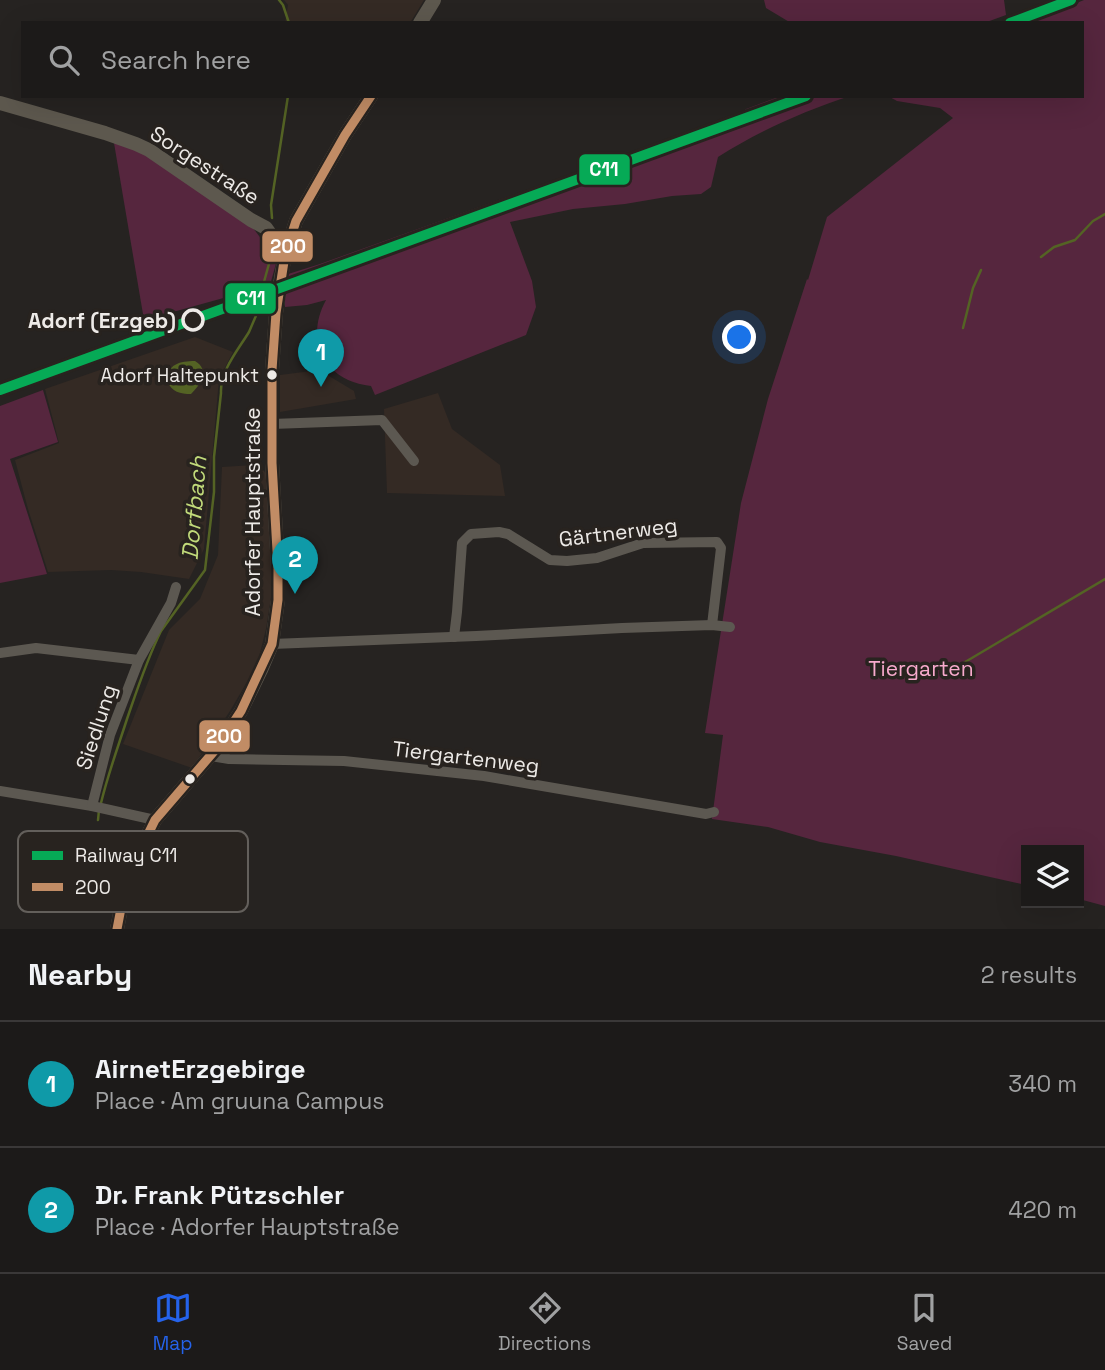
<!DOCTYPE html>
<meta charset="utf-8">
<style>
:root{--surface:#1c1a19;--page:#252322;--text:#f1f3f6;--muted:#a0a1a2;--line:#3a3838;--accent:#2563eb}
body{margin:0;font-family:"Space Grotesk",sans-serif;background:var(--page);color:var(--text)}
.controls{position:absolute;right:21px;bottom:21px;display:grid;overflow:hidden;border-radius:0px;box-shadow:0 7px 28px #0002}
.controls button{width:63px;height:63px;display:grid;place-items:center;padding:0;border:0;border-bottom:2px solid var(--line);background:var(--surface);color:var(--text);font:35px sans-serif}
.you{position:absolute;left:740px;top:338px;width:24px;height:24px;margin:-18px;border:5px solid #fff;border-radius:50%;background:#1a73e8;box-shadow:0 0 0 10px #1a73e833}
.badge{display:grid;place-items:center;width:46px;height:46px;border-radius:50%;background:var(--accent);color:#fff;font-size:23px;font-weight:700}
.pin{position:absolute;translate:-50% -58px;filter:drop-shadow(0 2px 4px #0008)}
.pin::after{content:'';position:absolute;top:37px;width:24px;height:21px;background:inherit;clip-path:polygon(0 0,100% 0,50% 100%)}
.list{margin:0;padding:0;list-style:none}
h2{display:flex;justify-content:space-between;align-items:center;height:91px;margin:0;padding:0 28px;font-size:30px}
h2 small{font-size:23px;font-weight:400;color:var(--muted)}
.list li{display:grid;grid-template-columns:46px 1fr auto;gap:21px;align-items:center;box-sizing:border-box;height:126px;padding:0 28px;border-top:2px solid var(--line)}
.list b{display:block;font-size:26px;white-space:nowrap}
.list p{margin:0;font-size:23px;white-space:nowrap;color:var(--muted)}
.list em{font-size:23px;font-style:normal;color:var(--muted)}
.icon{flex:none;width:38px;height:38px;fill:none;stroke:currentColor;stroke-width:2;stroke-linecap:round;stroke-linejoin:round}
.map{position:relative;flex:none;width:1105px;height:929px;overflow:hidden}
.search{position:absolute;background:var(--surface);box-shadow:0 7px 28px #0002;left:21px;right:21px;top:21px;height:77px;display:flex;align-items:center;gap:18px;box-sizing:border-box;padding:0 24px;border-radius:0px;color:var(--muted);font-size:26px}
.sheet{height:343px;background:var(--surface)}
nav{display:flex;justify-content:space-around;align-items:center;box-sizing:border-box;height:98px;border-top:2px solid var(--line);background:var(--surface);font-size:19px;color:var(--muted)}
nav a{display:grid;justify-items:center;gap:4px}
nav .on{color:var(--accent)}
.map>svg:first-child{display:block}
</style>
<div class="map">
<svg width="1105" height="929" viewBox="0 0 1105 929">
<rect width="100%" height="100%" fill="#262321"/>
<g fill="#342a24">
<path d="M284,0H424L410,23H285L288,5Z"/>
<path d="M195,337L233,352L219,379L204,549L189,579L141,572L111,570L48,572L28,509L15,460L59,443L45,389Z"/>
<path d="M319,370L354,391L356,399L280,412V375Z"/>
<path d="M438,393L452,429L500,465L505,496L387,493L384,409Z"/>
<path d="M254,465L260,467L267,474L272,591L266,629L257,665L230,711L192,768L123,744L169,630L200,599L218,555L222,467Z"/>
</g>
<g fill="#56263e">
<path d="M764,0H1004L1006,15L984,23H791L766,8Z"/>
<path d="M1084,0H1105V906L1079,899V850H1026V885L896,856L820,842L768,827L712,819L723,735L705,733L741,503L768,399L807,279L808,280L827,217L953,118L940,108L897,101L888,96H1082V23H1028Z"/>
<path d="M781,96H850C804,111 759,131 718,157L711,187L701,194L672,196L625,204L573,209L510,222L532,281L536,307L526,335L375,395L371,386C324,381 304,340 326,300L307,305L285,307V275L320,264L613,159L736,118L746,109Z"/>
<path d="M114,143L141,151L253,228L277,260L270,285L144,320Z"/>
<path d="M43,390L58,442L10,459L47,574L0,583V406Z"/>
</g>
<path fill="#546324" d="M195,361C210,370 201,384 191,394C180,394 172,392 167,381C167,364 180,361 195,361Z"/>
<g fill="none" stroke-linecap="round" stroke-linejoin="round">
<g stroke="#546324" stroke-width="2.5">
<path d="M279,0L283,5L289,23"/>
<path d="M272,218L271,205L288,96"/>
<path d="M1041,257L1054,247L1075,240L1093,221L1105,214"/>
<path d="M262,289L272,253"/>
<path d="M963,328L973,288L981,270"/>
<path d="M955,668L1105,579"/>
<path d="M101,803C108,774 118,747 127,719C137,690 147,659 161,631L205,570L214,492V457L221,393C220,371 238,350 249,332C252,325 255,318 258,311"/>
<path d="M98,820L99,810"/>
</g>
<g stroke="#5c5851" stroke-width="10">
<path d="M272,424L382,420L414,461"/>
<path d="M454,637L457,612L462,543L471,534L499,532L508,534L550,560L567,561L597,558L643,543L717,542L721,548L712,625"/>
<path d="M272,644L476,636L622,628L712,625L730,627"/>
<path d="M0,653L36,648L139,660"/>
<path d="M211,756L229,759L344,761L484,776L706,814L714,812"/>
<path d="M0,791L92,806L155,820"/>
<path d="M92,806L110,735L139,660L171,603L176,587"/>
</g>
<g stroke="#5d584e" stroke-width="14">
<path d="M420,23L434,0"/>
<path d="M0,103L105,133L136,144L149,150L251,220L266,228L285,255"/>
<path d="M117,929L127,877L155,820L216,749L241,711L261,670L272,644L278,600V568L272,463V370L276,313L281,278L285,255L296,221L345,135L371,96"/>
</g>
<g stroke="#28231f" stroke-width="14">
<path id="bus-1" d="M117,929L127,877L155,820L216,749L241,711L272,644L278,600V568L272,463V370L276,313L285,255L296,221L345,135L371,96"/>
</g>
<use href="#bus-1" stroke="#c18c65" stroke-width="9"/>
<g stroke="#28231f" stroke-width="16">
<g id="rail-1">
<path d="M1010,23L1071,0"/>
<path d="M0,390L806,96"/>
</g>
</g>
<use href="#rail-1" stroke="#06aa56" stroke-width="10"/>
</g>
<circle fill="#28231f" stroke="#edeae7" stroke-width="3.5" cx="193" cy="320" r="10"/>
<g fill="#edeae7" stroke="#28231f" stroke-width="2.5">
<circle cx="272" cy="375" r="6"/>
<circle cx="190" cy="779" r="6"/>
</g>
<g text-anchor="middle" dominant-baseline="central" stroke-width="7" stroke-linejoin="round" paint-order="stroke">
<g font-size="19" fill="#edeae7" stroke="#28231f" text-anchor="end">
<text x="259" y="375">Adorf Haltepunkt</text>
</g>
<g font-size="21" fill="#edeae7" stroke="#28231f">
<text transform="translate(205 165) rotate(33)">Sorgestraße</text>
<text transform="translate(252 512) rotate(-90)">Adorfer Hauptstraße</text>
<text transform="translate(618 532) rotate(-7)">Gärtnerweg</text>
<text transform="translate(96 727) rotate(-72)">Siedlung</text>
<text transform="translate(466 757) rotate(7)">Tiergartenweg</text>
</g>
<g font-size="21" font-weight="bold" fill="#edeae7" stroke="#28231f" text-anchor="end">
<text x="176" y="320">Adorf (Erzgeb)</text>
</g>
<g font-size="21" fill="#f8aacd" stroke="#28231f">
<text x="921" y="668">Tiergarten</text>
</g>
<g font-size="23" font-style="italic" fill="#c1da7a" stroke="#28231f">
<text transform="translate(194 508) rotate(-85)">Dorfbach</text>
</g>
</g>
<rect x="18" y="831" width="230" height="81" rx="10" fill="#28231f" stroke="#635f5b" stroke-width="2"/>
<rect x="32" y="851" width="31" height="9" fill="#06aa56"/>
<rect x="32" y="883" width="31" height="8" fill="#c18c65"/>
<g font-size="19" fill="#edeae7">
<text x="75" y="862">Railway C11</text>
<text x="75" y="894">200</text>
</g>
<g stroke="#28231f" stroke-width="2.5">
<rect x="578" y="153" width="53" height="33" rx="7" fill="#06aa56"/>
<rect x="261" y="230" width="53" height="33" rx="7" fill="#c18c65"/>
<rect x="224" y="282" width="53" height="33" rx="7" fill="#06aa56"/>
<rect x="198" y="719" width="53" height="34" rx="7" fill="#c18c65"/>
</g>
<g font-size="19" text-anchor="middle" font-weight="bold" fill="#fff">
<text x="604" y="176">C11</text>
<text x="288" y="253">200</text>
<text x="251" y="305">C11</text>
<text x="224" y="743">200</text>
</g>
</svg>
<div class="controls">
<button><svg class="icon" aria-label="layers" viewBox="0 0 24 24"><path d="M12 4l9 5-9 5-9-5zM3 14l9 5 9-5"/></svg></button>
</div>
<div class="you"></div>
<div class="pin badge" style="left:321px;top:387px;background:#0f9aa8">1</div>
<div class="pin badge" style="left:295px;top:594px;background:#0f9aa8">2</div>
<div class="search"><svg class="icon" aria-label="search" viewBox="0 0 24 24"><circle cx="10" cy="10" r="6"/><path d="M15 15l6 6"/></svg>Search here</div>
</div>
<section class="sheet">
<h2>Nearby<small>2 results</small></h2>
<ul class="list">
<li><span class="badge" style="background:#0f9aa8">1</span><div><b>AirnetErzgebirge</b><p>Place · Am gruuna Campus</p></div><em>340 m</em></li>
<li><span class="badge" style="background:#0f9aa8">2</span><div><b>Dr. Frank Pützschler</b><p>Place · Adorfer Hauptstraße</p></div><em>420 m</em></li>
</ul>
</section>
<nav>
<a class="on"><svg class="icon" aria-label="map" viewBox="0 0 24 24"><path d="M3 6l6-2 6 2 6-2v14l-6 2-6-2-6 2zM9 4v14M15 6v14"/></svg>Map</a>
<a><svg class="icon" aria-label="directions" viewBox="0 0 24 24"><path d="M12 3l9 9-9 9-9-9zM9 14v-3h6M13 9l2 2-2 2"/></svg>Directions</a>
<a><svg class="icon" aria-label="saved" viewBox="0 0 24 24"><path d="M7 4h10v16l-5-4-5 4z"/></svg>Saved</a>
</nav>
